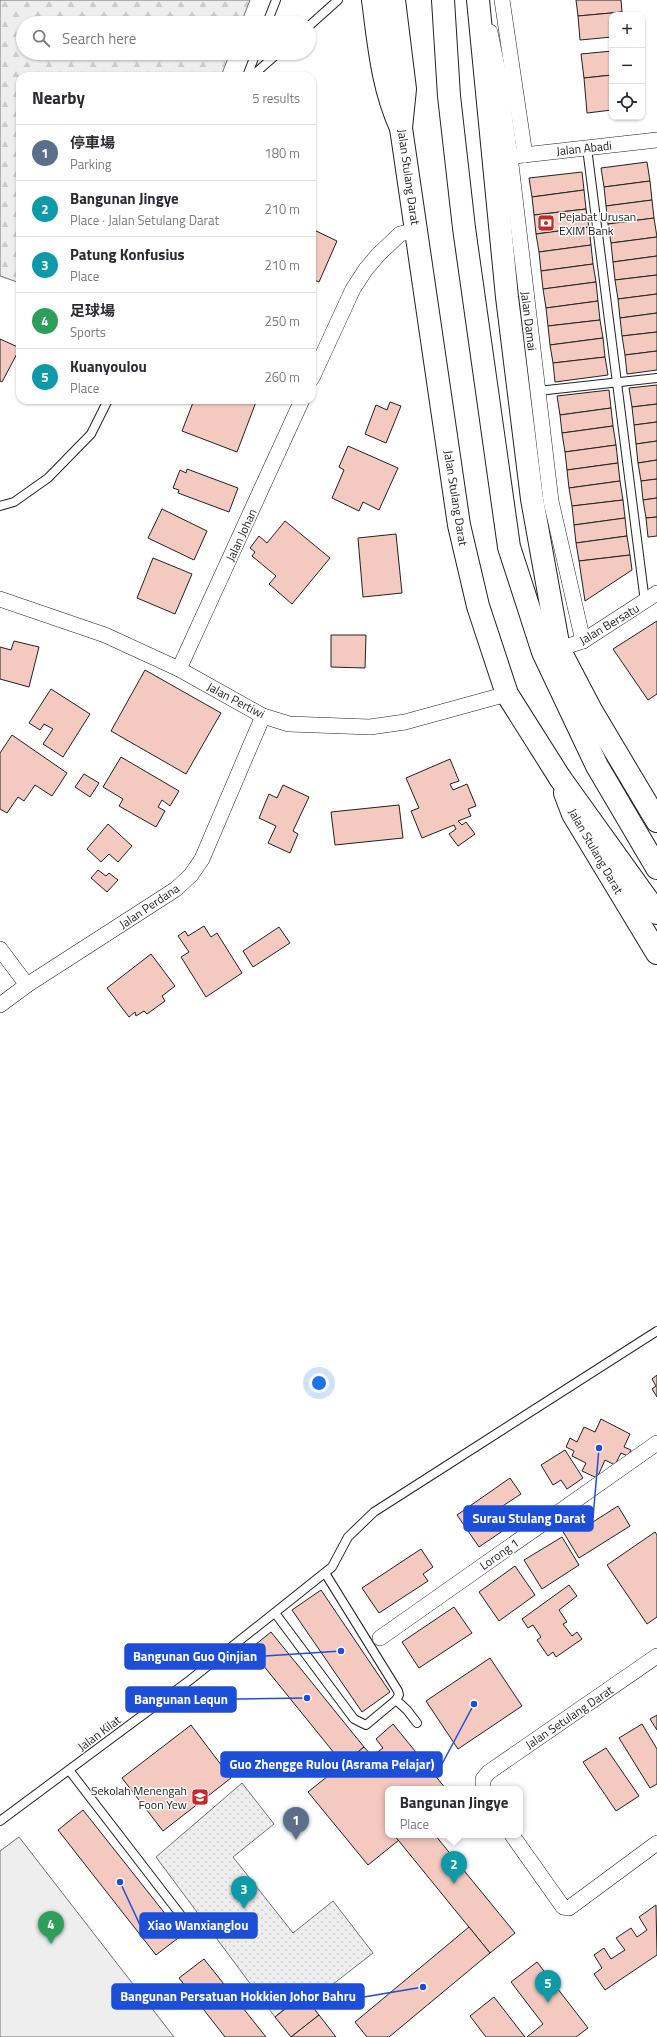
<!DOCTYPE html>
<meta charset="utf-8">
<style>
:root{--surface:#fff;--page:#f2f2f3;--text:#2b2b33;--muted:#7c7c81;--line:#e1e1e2;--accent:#0f766e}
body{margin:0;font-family:"Titillium Web","Noto Sans SC",sans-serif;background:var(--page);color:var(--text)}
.controls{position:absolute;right:12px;top:12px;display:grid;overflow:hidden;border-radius:8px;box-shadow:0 1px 3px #0004}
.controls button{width:36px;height:36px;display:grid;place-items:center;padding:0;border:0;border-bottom:1px solid var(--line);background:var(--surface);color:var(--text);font:20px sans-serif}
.you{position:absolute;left:319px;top:1383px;width:14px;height:14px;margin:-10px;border:3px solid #fff;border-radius:50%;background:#1a73e8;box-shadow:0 0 0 6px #1a73e833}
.badge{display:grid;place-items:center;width:26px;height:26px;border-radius:50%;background:var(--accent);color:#fff;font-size:13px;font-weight:700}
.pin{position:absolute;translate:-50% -33px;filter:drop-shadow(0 1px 2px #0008)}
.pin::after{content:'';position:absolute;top:21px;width:14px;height:12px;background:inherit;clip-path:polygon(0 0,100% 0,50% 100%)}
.popup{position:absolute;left:385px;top:1786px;width:138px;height:52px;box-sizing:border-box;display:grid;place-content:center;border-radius:8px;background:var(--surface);filter:drop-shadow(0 1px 3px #0005);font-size:13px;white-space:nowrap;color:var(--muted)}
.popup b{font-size:15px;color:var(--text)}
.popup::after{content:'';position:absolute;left:50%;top:100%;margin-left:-8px;border:8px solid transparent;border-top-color:var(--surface)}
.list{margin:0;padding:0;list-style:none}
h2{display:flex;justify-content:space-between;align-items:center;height:52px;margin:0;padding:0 16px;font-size:17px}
h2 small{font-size:13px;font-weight:400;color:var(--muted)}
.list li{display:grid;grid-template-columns:26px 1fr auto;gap:12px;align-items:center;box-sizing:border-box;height:56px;padding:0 16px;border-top:1px solid var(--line)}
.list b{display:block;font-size:15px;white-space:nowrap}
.list p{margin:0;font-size:13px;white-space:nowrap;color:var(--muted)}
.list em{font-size:13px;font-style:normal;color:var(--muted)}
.icon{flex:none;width:22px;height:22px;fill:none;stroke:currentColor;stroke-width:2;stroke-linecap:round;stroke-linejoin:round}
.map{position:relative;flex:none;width:657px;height:2037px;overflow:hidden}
.search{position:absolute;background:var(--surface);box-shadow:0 1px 3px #0004;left:16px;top:16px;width:300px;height:44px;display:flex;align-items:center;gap:10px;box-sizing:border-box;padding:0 14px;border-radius:22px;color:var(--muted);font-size:15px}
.panel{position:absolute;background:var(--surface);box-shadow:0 1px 3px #0004;left:16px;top:72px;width:300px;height:332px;border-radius:12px}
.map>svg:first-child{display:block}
</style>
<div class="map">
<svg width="657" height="2037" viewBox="0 0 657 2037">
<defs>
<pattern id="forest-firs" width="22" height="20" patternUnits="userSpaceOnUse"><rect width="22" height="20" fill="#eee"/><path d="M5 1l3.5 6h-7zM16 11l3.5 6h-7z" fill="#ccc"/></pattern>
<pattern id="garden-dots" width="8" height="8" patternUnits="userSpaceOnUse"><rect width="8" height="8" fill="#eee"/><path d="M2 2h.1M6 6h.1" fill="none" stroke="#ccc" stroke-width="1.8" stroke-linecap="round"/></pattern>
</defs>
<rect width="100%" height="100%" fill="#fff"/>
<path fill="#eee" stroke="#6f6f6f" d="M19,1837L174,2037H0V1851Z"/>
<path fill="url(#forest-firs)" stroke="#6f6f6f" d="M0,0H250L241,23H23V53H230L221,76H20V283L0,276Z"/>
<path fill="url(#garden-dots)" stroke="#6f6f6f" d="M242,1783L274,1824L233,1857L293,1933L333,1901L373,1953L319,1995L311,1986L275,2017L156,1857Z"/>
<g fill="#f3c9c0" stroke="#222">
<path d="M576,0H621L622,12L578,16Z"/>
<path d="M622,12V15H612V37L580,40L578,16Z"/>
<path d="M612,51V75L584,78L581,54Z"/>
<path d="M612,75V110L587,113L584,78Z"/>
<path d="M647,162L650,181L604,187L601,168Z"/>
<path d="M582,172L584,190L532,197L529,178Z"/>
<path d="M650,181L652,200L606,206L604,187Z"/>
<path d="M584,190L586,209L534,215L532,197Z"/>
<path d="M652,200L654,218L608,224L606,206Z"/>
<path d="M586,209L589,227L536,234L534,215Z"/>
<path d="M654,218L657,237L611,243L608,224Z"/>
<path d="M589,227L591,245L539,252L536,234Z"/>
<path d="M312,229L337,241L319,282L312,279Z"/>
<path d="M657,237V256L613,262L611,243Z"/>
<path d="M591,245L593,264L541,271L539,252Z"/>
<path d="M657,256V275L615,280L613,262Z"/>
<path d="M593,264L596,282L543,289L541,271Z"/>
<path d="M657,275V294L618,299L615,280Z"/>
<path d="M596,282L598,301L546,308L543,289Z"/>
<path d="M657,294V313L620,318L618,299Z"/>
<path d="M598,301L600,320L548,326L546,308Z"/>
<path d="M657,313V332L622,336L620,318Z"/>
<path d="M600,320L603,338L550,345L548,326Z"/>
<path d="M657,332V351L625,355L622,336Z"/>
<path d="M603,338L605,357L553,363L550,345Z"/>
<path d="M0,339L20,348L2,382L0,381Z"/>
<path d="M657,351V370L627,374L625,355Z"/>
<path d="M605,357L608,375L555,382L553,363Z"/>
<path d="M657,385V404L632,407L629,388Z"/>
<path d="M609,390L611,408L560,415L557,396Z"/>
<path d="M194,400H251L256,402L237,452L182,431Z"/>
<path d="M390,402L401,406L386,443L365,434L376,405L387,410Z"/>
<path d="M657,404V422L634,425L632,407Z"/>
<path d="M611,408L613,426L562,433L560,415Z"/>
<path d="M657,422V441L636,444L634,425Z"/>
<path d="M613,426L616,445L565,452L562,433Z"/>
<path d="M657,441V460L638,463L636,444Z"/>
<path d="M616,445L618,463L567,470L565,452Z"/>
<path d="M348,446L398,468L379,510L363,502L359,511L332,498L344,470L339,467Z"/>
<path d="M657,460V479L641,481L638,463Z"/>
<path d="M618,463L620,481L569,488L567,470Z"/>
<path d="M187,469L238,488L229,512L178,493L179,490L173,488L180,470L186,473Z"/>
<path d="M657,479V498L643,500L641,481Z"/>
<path d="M620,481L623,500L572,506L569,488Z"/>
<path d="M657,498V517L646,518L643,500Z"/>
<path d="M623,500L625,518L574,525L572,506Z"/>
<path d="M162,509L207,531L194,560L148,538Z"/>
<path d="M657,517V536L648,537L646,518Z"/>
<path d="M625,518L627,536L576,543L574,525Z"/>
<path d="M285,521L330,558L292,604L269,584L276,576L252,556L255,552L250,548L259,536L267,543Z"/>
<path d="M396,534L402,593L363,597L358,538Z"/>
<path d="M627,536L630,555L579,561L576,543Z"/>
<path d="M630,555L632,570L585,601L579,561Z"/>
<path d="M153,558L192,574L175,614L137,598Z"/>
<path d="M657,621V694L648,700L613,649Z"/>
<path d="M331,635H366L365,668L331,667Z"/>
<path d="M14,641L39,647L29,687L0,679V647L11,650Z"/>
<path d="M145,670L221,713L186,774L111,731Z"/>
<path d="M51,689L90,714L63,757L43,744L53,729L44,724L40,730L29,723Z"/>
<path d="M12,735L67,773L52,796L35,785L24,801L18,797L7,813L0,809V753Z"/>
<path d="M121,757L179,791L170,806L162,800L158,807L165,811L156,827L119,806L123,799L103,787Z"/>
<path d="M450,759L459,781L450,784L453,790L467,784L476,806L468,809L471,816L458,821L462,825L466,822L475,834L458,846L449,834L456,829L454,825L422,838L411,811L419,808L406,778Z"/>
<path d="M84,774L99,783L90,797L75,787Z"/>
<path d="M283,785L309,797L293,831L298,834L290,853L268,843L276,826L259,818L269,794L277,798Z"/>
<path d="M399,805L403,838L335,845L331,812Z"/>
<path d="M108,824L132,846L118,862L109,854L101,862L87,849Z"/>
<path d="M98,870L106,876L109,873L118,880L107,892L91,878Z"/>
<path d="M204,926L211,937L217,933L242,973L206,997L181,957L189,952L178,936L185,931L188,936Z"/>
<path d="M279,927L290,943L253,967L243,951Z"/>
<path d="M151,954L175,986L162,996L165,1001L147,1014L144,1011L136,1016L135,1012L129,1017L107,988Z"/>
<path d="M657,1375V1397L652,1389L656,1386L652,1379Z"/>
<path d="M601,1419L630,1434L624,1447L631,1450L628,1456L621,1453L615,1465L605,1460L597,1478L582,1471L586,1463L572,1456L574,1451L566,1447L570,1438L577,1442L584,1427L595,1432Z"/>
<path d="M565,1450L583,1478L567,1489L561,1480L553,1485L541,1465Z"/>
<path d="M510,1478L521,1494L492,1513L504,1530L479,1547L457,1515Z"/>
<path d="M618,1506L630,1526L579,1558L562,1530L577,1521L582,1529Z"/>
<path d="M655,1532L657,1535V1617L647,1624L607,1565Z"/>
<path d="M562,1537L579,1565L542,1589L524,1560Z"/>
<path d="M421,1549L433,1567L423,1574L428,1581L379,1613L362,1588Z"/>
<path d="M515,1566L535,1595L499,1621L479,1592Z"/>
<path d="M569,1585L577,1596L559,1610L567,1622L563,1624L572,1636L577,1632L582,1639L556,1657L553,1652L548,1656L537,1640L541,1637L533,1625L528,1628L522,1619Z"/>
<path d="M321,1590L390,1692L362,1712L292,1610Z"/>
<path d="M454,1607L472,1633L419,1668L402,1642Z"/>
<path d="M271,1632L364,1747L343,1764L250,1649Z"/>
<path d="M490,1658L522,1706L458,1749L426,1701Z"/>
<path d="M657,1715V1730L650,1719Z"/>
<path d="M393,1724L446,1789H388V1835H394L399,1840L368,1865L308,1792L364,1747L372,1756L383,1748L376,1739Z"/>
<path d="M642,1724L657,1749V1784L650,1788L619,1738Z"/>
<path d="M191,1725L231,1778L163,1831L122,1778Z"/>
<path d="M606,1748L639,1796L616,1811L583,1762Z"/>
<path d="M83,1810L182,1935L156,1955L58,1830Z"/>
<path d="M394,1835H435L515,1933L490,1953Z"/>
<path d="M656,1905L657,1955L605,1990L594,1974L602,1968L594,1955L604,1948L611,1959L625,1950L616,1938L631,1928L637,1937L647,1930L639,1917Z"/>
<path d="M469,1927L490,1953L389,2037H367L355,2022Z"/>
<path d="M204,1959L266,2037H225L179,1978Z"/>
<path d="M537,1962L588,2028L576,2037H527L543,2024L511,1982Z"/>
<path d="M303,1995L319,2015L291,2037L275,2017Z"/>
<path d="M494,1997L525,2037H486L470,2016Z"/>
<path d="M319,2015L336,2037H291Z"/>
</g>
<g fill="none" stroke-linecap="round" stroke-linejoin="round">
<g stroke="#222" stroke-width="10">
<g id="service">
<path d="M267,23L276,0"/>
<path d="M309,26L338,0"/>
<path d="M247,76L256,53"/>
<path d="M252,76L278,53"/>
<path d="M587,148L645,602"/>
<path d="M538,391L657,378"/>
<path d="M0,506L14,502L48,478L91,434L108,400"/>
<path d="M325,1573L398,1691L399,1695L396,1700"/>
<path d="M275,1613L354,1719L366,1725L396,1700L407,1710L417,1723"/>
<path d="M69,1770L183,1918"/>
<path d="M0,1821L190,1680L332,1567L348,1537L374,1512L657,1331"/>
</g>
</g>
<g stroke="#222" stroke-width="16">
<g id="minor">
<path d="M502,0L525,155"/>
<path d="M490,32L499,76L510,156L551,501L583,641"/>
<path d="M515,156L657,140"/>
<path d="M312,378L353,289L366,269L378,255L400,234L416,230"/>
<path d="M0,599L105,635L179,669L263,716L289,724L370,727L405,722L507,694"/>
<path d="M559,649L583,641L657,593"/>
<path d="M179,669L302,400"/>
<path d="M0,949L27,985"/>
<path d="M0,1005L27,985L176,889L191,875L202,859L263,716"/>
<path d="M380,1638L657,1443"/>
<path d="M483,1789V1779L489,1772L657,1656"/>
<path d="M512,1835L563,1907L569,1908L657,1843"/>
</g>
</g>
<g stroke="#222" stroke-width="24">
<g id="primary">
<path d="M478,0L507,297L532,499L559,649L592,712L657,821"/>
<path d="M565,793L573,814L657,953"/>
</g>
</g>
<g stroke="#222" stroke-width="24">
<path id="trunk" d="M373,0C379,45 382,86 401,128L459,525L478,606L507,694L560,778"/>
</g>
<g stroke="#222" stroke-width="24">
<g id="motorway">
<path d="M394,0L405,89L401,128"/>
<path d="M443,0L449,96L464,228L509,547L543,652L597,766L657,868"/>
<path d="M560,778L657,913"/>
</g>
</g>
<use href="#service" stroke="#fff" stroke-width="8"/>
<use href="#minor" stroke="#fff" stroke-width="15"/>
<use href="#primary" stroke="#fff" stroke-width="22"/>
<use href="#trunk" stroke="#fff" stroke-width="22"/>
<use href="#motorway" stroke="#fff" stroke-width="22"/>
</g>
<defs>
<g id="bank-square" transform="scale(0.9)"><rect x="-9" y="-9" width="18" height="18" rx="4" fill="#c62828" stroke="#fff"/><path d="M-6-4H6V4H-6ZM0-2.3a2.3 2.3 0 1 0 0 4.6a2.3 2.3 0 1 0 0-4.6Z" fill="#fff"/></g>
<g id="school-square" transform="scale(0.9)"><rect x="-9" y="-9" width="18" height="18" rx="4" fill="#c62828" stroke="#fff"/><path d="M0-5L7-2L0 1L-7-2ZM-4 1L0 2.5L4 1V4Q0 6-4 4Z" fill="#fff"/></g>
</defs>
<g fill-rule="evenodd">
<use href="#bank-square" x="546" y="223"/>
<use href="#school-square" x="200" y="1797"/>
</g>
<g text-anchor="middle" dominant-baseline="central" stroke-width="3" stroke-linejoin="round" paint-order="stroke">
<g font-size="12" fill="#222" stroke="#fff">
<text transform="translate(584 148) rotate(-6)">Jalan Abadi</text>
<text transform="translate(409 177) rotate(82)">Jalan Stulang Darat</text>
<text transform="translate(529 321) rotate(83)">Jalan Damai</text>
<text transform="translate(456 498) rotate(81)">Jalan Stulang Darat</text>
<text transform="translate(241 535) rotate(-65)">Jalan Johan</text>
<text transform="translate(609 624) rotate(-31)">Jalan Bersatu</text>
<text transform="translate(236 700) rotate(28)">Jalan Pertiwi</text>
<text transform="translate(596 851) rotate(60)">Jalan Stulang Darat</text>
<text transform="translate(149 906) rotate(-34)">Jalan Perdana</text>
<text transform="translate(499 1554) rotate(-35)">Lorong 1</text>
<text transform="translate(569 1717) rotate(-34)">Jalan Setulang Darat</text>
<text transform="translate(99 1733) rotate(-37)">Jalan Kilat</text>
</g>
<g font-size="12" fill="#222" stroke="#fff" text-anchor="start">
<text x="559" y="216">Pejabat Urusan<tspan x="559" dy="14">EXIM Bank</tspan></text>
<text x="187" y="1790" text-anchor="end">Sekolah Menengah<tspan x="187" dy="14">Foon Yew</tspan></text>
</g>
</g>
<path fill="none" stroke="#1d4ed8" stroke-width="1.5" d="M599 1448L593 1518M341 1651L265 1656M307 1698L236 1699M474 1704L442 1764M120 1882L140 1925M423 1987L364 1997"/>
<g fill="#1d4ed8" stroke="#fff" stroke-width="1.5">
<circle cx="599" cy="1448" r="4"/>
<circle cx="341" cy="1651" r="4"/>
<circle cx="307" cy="1698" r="4"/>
<circle cx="474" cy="1704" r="4"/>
<circle cx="120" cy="1882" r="4"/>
<circle cx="423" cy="1987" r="4"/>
</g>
<g fill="#1d4ed8" stroke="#1d4ed8" stroke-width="1.5">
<rect x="464" y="1506" width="129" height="25" rx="4"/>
<rect x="125" y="1644" width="140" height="25" rx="4"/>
<rect x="126" y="1687" width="110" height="25" rx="4"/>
<rect x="221" y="1752" width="221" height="25" rx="4"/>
<rect x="140" y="1913" width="117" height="25" rx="4"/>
<rect x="112" y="1984" width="252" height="25" rx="4"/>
</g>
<g font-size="13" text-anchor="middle" font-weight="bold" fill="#fff">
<text x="529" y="1523">Surau Stulang Darat</text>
<text x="195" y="1661">Bangunan Guo Qinjian</text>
<text x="181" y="1704">Bangunan Lequn</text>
<text x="332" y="1769">Guo Zhengge Rulou (Asrama Pelajar)</text>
<text x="198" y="1930">Xiao Wanxianglou</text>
<text x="238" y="2001">Bangunan Persatuan Hokkien Johor Bahru</text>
</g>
</svg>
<div class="controls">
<button>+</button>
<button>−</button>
<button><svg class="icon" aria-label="locate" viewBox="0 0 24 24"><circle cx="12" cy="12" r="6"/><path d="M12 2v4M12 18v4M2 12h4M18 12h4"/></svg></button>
</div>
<div class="you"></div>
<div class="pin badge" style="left:296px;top:1840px;background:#5c6f8a">1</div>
<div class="pin badge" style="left:454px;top:1884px;background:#0f9aa8">2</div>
<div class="popup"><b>Bangunan Jingye</b>Place</div>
<div class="pin badge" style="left:244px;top:1909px;background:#0f9aa8">3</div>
<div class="pin badge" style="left:51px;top:1944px;background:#2e9e5b">4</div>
<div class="pin badge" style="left:548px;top:2003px;background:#0f9aa8">5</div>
<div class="search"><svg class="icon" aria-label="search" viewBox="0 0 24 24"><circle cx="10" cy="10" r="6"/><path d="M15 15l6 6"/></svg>Search here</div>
<section class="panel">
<h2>Nearby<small>5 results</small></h2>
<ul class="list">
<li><span class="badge" style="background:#5c6f8a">1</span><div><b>停車場</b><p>Parking</p></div><em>180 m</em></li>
<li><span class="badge" style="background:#0f9aa8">2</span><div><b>Bangunan Jingye</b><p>Place · Jalan Setulang Darat</p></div><em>210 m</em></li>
<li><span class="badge" style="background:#0f9aa8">3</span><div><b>Patung Konfusius</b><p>Place</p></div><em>210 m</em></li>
<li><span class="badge" style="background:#2e9e5b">4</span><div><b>足球場</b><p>Sports</p></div><em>250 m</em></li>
<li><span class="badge" style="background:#0f9aa8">5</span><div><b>Kuanyoulou</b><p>Place</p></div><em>260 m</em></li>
</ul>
</section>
</div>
